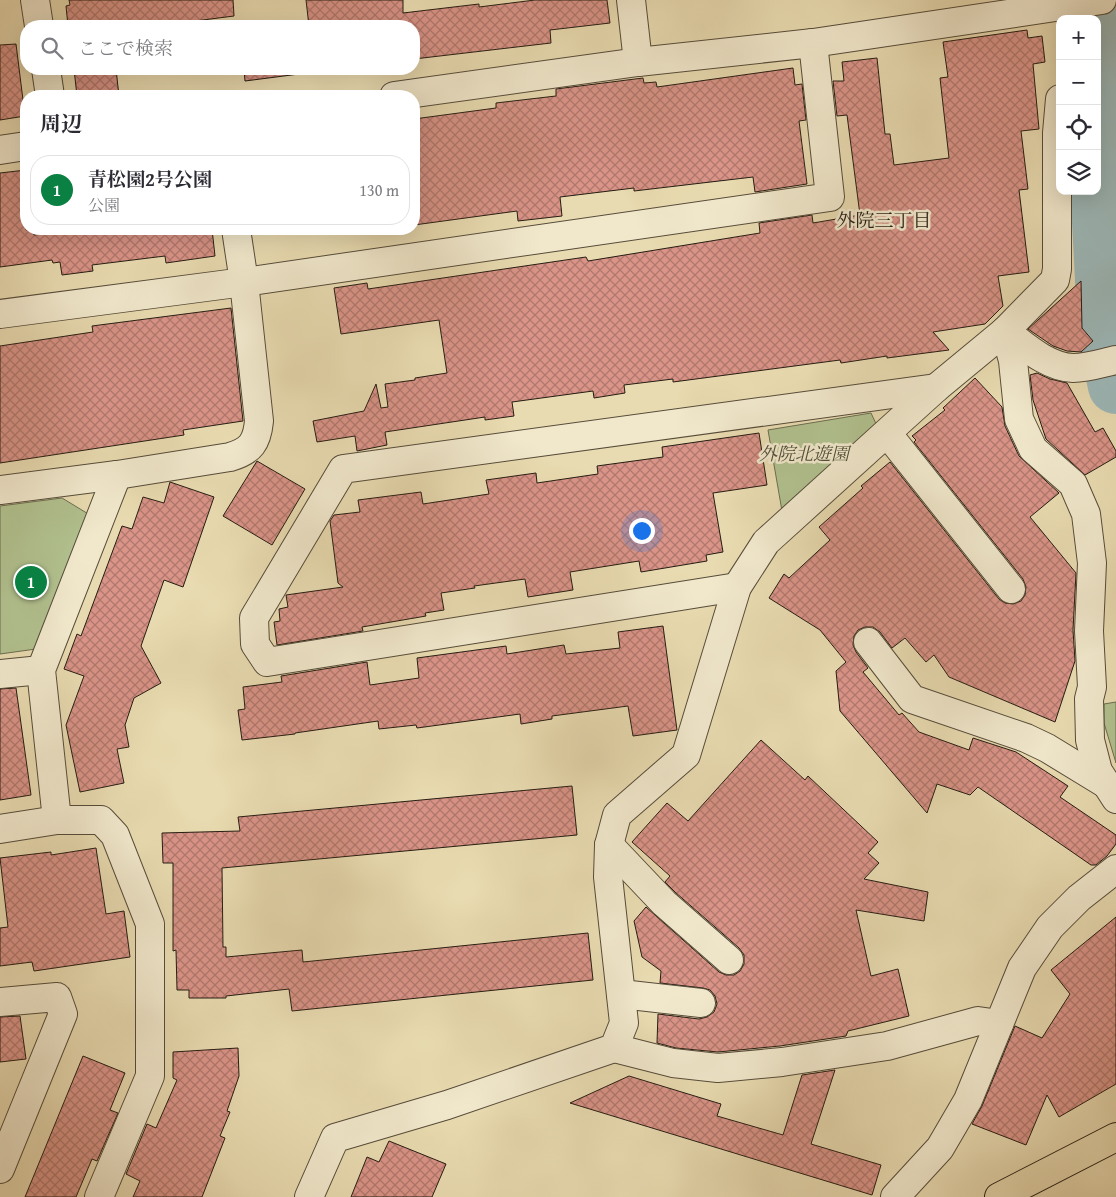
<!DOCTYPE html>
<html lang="ja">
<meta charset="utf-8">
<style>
:root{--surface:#fff;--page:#f2f2f3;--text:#2b2b33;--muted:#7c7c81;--line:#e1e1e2;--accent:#0b8043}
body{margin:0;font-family:"Gentium Book Plus","Noto Serif JP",serif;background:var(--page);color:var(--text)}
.controls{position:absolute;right:15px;top:15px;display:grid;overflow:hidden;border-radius:10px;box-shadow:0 5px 20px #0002}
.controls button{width:45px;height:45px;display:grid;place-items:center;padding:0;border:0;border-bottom:1px solid var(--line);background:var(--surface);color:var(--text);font:25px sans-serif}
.you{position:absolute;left:641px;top:530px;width:18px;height:18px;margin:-12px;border:4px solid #fff;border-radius:50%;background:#1a73e8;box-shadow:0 0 0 8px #1a73e833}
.badge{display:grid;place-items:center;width:32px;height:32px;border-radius:50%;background:var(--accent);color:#fff;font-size:16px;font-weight:700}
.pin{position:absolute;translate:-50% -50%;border:2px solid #fff;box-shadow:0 1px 5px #0006}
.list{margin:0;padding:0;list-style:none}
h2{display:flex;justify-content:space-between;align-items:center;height:65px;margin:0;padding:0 20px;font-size:21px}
h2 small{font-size:16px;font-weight:400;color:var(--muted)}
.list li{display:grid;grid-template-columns:32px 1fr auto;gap:15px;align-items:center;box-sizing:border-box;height:70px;margin:0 10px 10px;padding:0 10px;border:1px solid var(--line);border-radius:20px}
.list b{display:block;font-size:19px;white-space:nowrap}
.list p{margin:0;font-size:16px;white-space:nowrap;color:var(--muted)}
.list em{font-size:16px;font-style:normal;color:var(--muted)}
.icon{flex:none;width:28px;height:28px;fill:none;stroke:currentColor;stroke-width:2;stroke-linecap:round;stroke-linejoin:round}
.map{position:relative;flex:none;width:1116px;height:1197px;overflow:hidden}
.search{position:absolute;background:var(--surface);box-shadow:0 5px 20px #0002;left:20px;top:20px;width:400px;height:55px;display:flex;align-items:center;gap:12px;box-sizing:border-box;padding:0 18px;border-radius:20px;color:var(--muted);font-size:19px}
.panel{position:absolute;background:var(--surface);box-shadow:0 5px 20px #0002;left:20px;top:90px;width:400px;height:145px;border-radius:20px}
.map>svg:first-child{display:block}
</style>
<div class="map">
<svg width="1116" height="1197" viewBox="0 0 1116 1197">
<defs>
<pattern id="building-cross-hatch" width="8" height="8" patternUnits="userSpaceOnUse" patternTransform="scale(1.25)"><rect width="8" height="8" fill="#da9488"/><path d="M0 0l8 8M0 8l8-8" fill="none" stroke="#b1786e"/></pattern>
</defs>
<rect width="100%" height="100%" fill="#e9dbb1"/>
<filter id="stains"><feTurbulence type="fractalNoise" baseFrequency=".004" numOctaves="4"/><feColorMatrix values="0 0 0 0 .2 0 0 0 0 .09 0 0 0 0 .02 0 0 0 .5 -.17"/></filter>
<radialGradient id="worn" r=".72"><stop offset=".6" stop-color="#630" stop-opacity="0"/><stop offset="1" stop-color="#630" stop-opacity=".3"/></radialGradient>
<g fill="#b1c18f" stroke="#6b6e50">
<path d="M871,413L878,428L782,511L768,430Z"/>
<path d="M62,498L90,515L36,649L0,654V506Z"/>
<path d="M1116,702V763L1104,723V704Z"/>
</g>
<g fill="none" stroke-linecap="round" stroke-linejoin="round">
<path stroke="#9db8b8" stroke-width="56" d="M1114,0L1110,12L1097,163L1105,319L1108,349L1116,386"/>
</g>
<g fill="url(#building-cross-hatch)" stroke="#251c12">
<path d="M69,0H233L234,16L156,26H68L66,6L70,5Z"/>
<path d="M306,0H403V13L479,4V7L535,0H607L610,23L550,30L551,43L414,59V26H309Z"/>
<path d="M1027,30L1028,38L1042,36L1045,62L1033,64L1039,129L1021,131L1028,189L1019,190L1029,272L998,276L1003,306L985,324L933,332L949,350L887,358V356L841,363L840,360L673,382V379L624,385L625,393L594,398L593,391L512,402L514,416L485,420V417L385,432L387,445L357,451L355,436L317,442L313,421L364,411L376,384L381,408L388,407L385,384L415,380V378L447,373L439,320L341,334L334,288L367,283L368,289L586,257L588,261L760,233L759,223L812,215L813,223L860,215L847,115L837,116L833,81H844L842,62L877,58L885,134H890L894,165L949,158L940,78L948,77L943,42Z"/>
<path d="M16,44L25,116L0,120V45Z"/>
<path d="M793,68L795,85L802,84L806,120L799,121L807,184L755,192L753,177L634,191V188L560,197L562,216L518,221L517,211L414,225V119L496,108V103L556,96V89L643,78L644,83L656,82L657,87Z"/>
<path d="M74,69H116L119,96H77Z"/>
<path d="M244,69H338L245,81Z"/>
<path d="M26,170V230L33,229L34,235L91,229H212L215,256L166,263L165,256L92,265L93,271L62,275L60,262L53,263L52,260L0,267V173Z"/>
<path d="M1081,281L1082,328L1093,341L1081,352L1067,351L1053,346L1028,329Z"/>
<path d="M231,308L243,421L183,430L184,435L0,463V346L93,332L92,326Z"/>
<path d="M1037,373L1050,379L1067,383L1095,432L1103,428L1116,451V457L1085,475L1046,439L1033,400L1030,375Z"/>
<path d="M975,378L1002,407L1005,426L1019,456L1059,493L1030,517L1076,573L1073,630L1075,661L1055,722L949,677L934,655L926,662L905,638L892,648L880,632L873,627H865L858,630L854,636L853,645L856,652L868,668L863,672L899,715L902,713L919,732L969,750L973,738L1016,752L1068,786L1060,797L1116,835V844L1107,856L1096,865H1091L978,787L970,795L937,784L927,813L840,711L836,671L846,662L820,630L769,598L784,574L789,578L830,540L819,527L863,488L861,486L890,462L999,599L1005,603L1013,604L1021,601L1025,595L1026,587L1023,579L914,442L916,440L912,436L945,410L943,408Z"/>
<path d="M759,433L767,485L713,493L723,552L706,555L707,561L641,572L639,561L570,572L573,590L528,597L525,579L474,586L475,588L441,593L444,610L425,613L426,616L362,627L363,631L277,645L274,622L280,621L279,609L288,607L286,595L343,587L338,583L330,521L334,515L360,512L358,500L421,492L423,504L489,494L486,480L536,473L537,483L598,474L597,466L663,457L662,447Z"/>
<path d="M257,461L305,489L272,545L223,516Z"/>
<path d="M170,482L214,497L183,587L164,580L141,646L161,683L134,698L125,725L129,747L117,749L124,783L80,792L66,725L84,676L64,669L77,634L81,636L122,526L132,529L143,497L164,503Z"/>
<path d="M663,626L677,730L633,736L628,706L552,716V719L521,724L520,714L417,728L416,725L379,729L378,721L295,733V734L242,740L238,710L245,709L243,687L282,682L281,676L367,662L370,685L419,678L417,658L506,646L507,654L564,645L566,654L620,648L618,632Z"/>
<path d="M16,688L31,795L0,800V689Z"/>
<path d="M761,740L805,780L808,776L878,842L868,853L879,863L864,879L928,892L924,921L856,910L871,976L898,969L909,1016L848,1031L846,1036L780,1046L718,1052L676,1048L657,1043L658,1014L699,1019L707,1017L714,1012L717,1004L715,996L710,990L703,988L660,983L661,971L642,957L634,921L646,907L719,972L726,975H734L740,971L744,964V955L739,948L675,892L665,882L670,876L632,842L667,803L688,821Z"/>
<path d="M572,786L577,835L222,868L223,947H226V957L302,950L303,962L588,933L593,980L292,1011L289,989L226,996V998H189V990H177L176,950L173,951V863H163L162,833L240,831L238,817Z"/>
<path d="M96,848L106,914L124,911L130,957L34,971L32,962L0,966V928L8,927L0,858L51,852V855Z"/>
<path d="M1116,917V1084L1059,1117L1047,1095L1026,1145L972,1124L982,1106L1015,1026L1042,1038L1070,994L1051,970Z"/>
<path d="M20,1016L26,1059L0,1062V1017Z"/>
<path d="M238,1048L239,1076L227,1111L230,1112L220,1136L225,1138L202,1197H133L140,1181L126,1174L147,1124L156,1128L177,1080L173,1078V1052Z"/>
<path d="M83,1056L125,1073L110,1110L118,1113L97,1161L92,1159L76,1197H25Z"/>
<path d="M835,1070L811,1144L881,1165L872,1195L570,1103L629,1076L721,1104L717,1116L783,1135L802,1075Z"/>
<path d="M389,1141L446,1164L432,1197H351L367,1157L379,1162Z"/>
</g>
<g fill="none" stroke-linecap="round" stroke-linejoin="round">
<g stroke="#564c3a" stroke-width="30">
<g id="minor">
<path d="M35,0L39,26"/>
<path d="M631,0L638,62"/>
<path d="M46,69L50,96"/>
<path d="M394,96L638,62L813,43L1102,0"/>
<path d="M0,150L26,146"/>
<path d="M0,314L244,282L830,197L813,43"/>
<path d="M1005,331L1013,361L1019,419L1033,449L1073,484L1086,514L1092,563L1089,631L1092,687L1089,699L1090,740L1098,771L1116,799"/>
<path d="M1005,331C1025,346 1047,367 1073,368C1088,368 1102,363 1116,360"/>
<path d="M887,433L1011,589"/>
<path d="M0,490L117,475L230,457C251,451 257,442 259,421L244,282L236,229"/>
<path d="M737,587L267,662L255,644L254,618L343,469L936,388"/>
<path d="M868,642L912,699L1026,738L1047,748L1106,784"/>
<path d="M0,674L41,670"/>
<path d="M57,820L41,670L117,475"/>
<path d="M0,829L57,820H101L115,835L150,924V1076L99,1197"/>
<path d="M609,845L664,903L729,960"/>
<path d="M621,994L701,1003"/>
<path d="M0,1002L57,997L63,1014L0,1169"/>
<path d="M614,1048L673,1063L718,1068L782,1062L887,1046L978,1021L999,1024"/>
<path d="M309,1197L335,1138L447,1105L614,1048L624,1023L608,877L609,845L617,815L686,755L737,587L766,542L936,388L1005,331L1055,280L1057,269V133L1060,99"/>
<path d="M895,1197L940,1148L968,1100L1022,968L1050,927L1079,898L1116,869"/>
</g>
</g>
<g stroke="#251c12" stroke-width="30">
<path id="major" d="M999,1197L1116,1137"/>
</g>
<use href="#minor" stroke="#f1e8cc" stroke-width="28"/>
<use href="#major" stroke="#e9dbb1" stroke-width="28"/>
</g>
<g text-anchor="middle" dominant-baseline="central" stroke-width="5" stroke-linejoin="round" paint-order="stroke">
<g font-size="18" font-style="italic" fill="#4f4e38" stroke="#f1e8cc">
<text x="804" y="453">外院北遊園</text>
</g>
<g font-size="19" fill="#251c12" stroke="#f1e8cc">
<text x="884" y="220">外院三丁目</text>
</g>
</g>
<rect width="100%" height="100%" filter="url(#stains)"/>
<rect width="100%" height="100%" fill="url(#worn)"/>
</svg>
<div class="controls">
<button>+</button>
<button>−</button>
<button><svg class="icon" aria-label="locate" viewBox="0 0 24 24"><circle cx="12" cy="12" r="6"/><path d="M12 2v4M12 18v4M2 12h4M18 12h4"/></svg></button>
<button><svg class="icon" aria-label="layers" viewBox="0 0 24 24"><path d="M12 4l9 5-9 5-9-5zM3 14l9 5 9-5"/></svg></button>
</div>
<div class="you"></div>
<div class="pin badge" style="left:31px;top:582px">1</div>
<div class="search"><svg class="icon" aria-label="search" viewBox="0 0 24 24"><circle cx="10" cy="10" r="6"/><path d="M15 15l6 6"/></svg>ここで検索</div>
<section class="panel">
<h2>周辺<small></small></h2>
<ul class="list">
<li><span class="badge">1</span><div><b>青松園2号公園</b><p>公園</p></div><em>130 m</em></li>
</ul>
</section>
</div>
